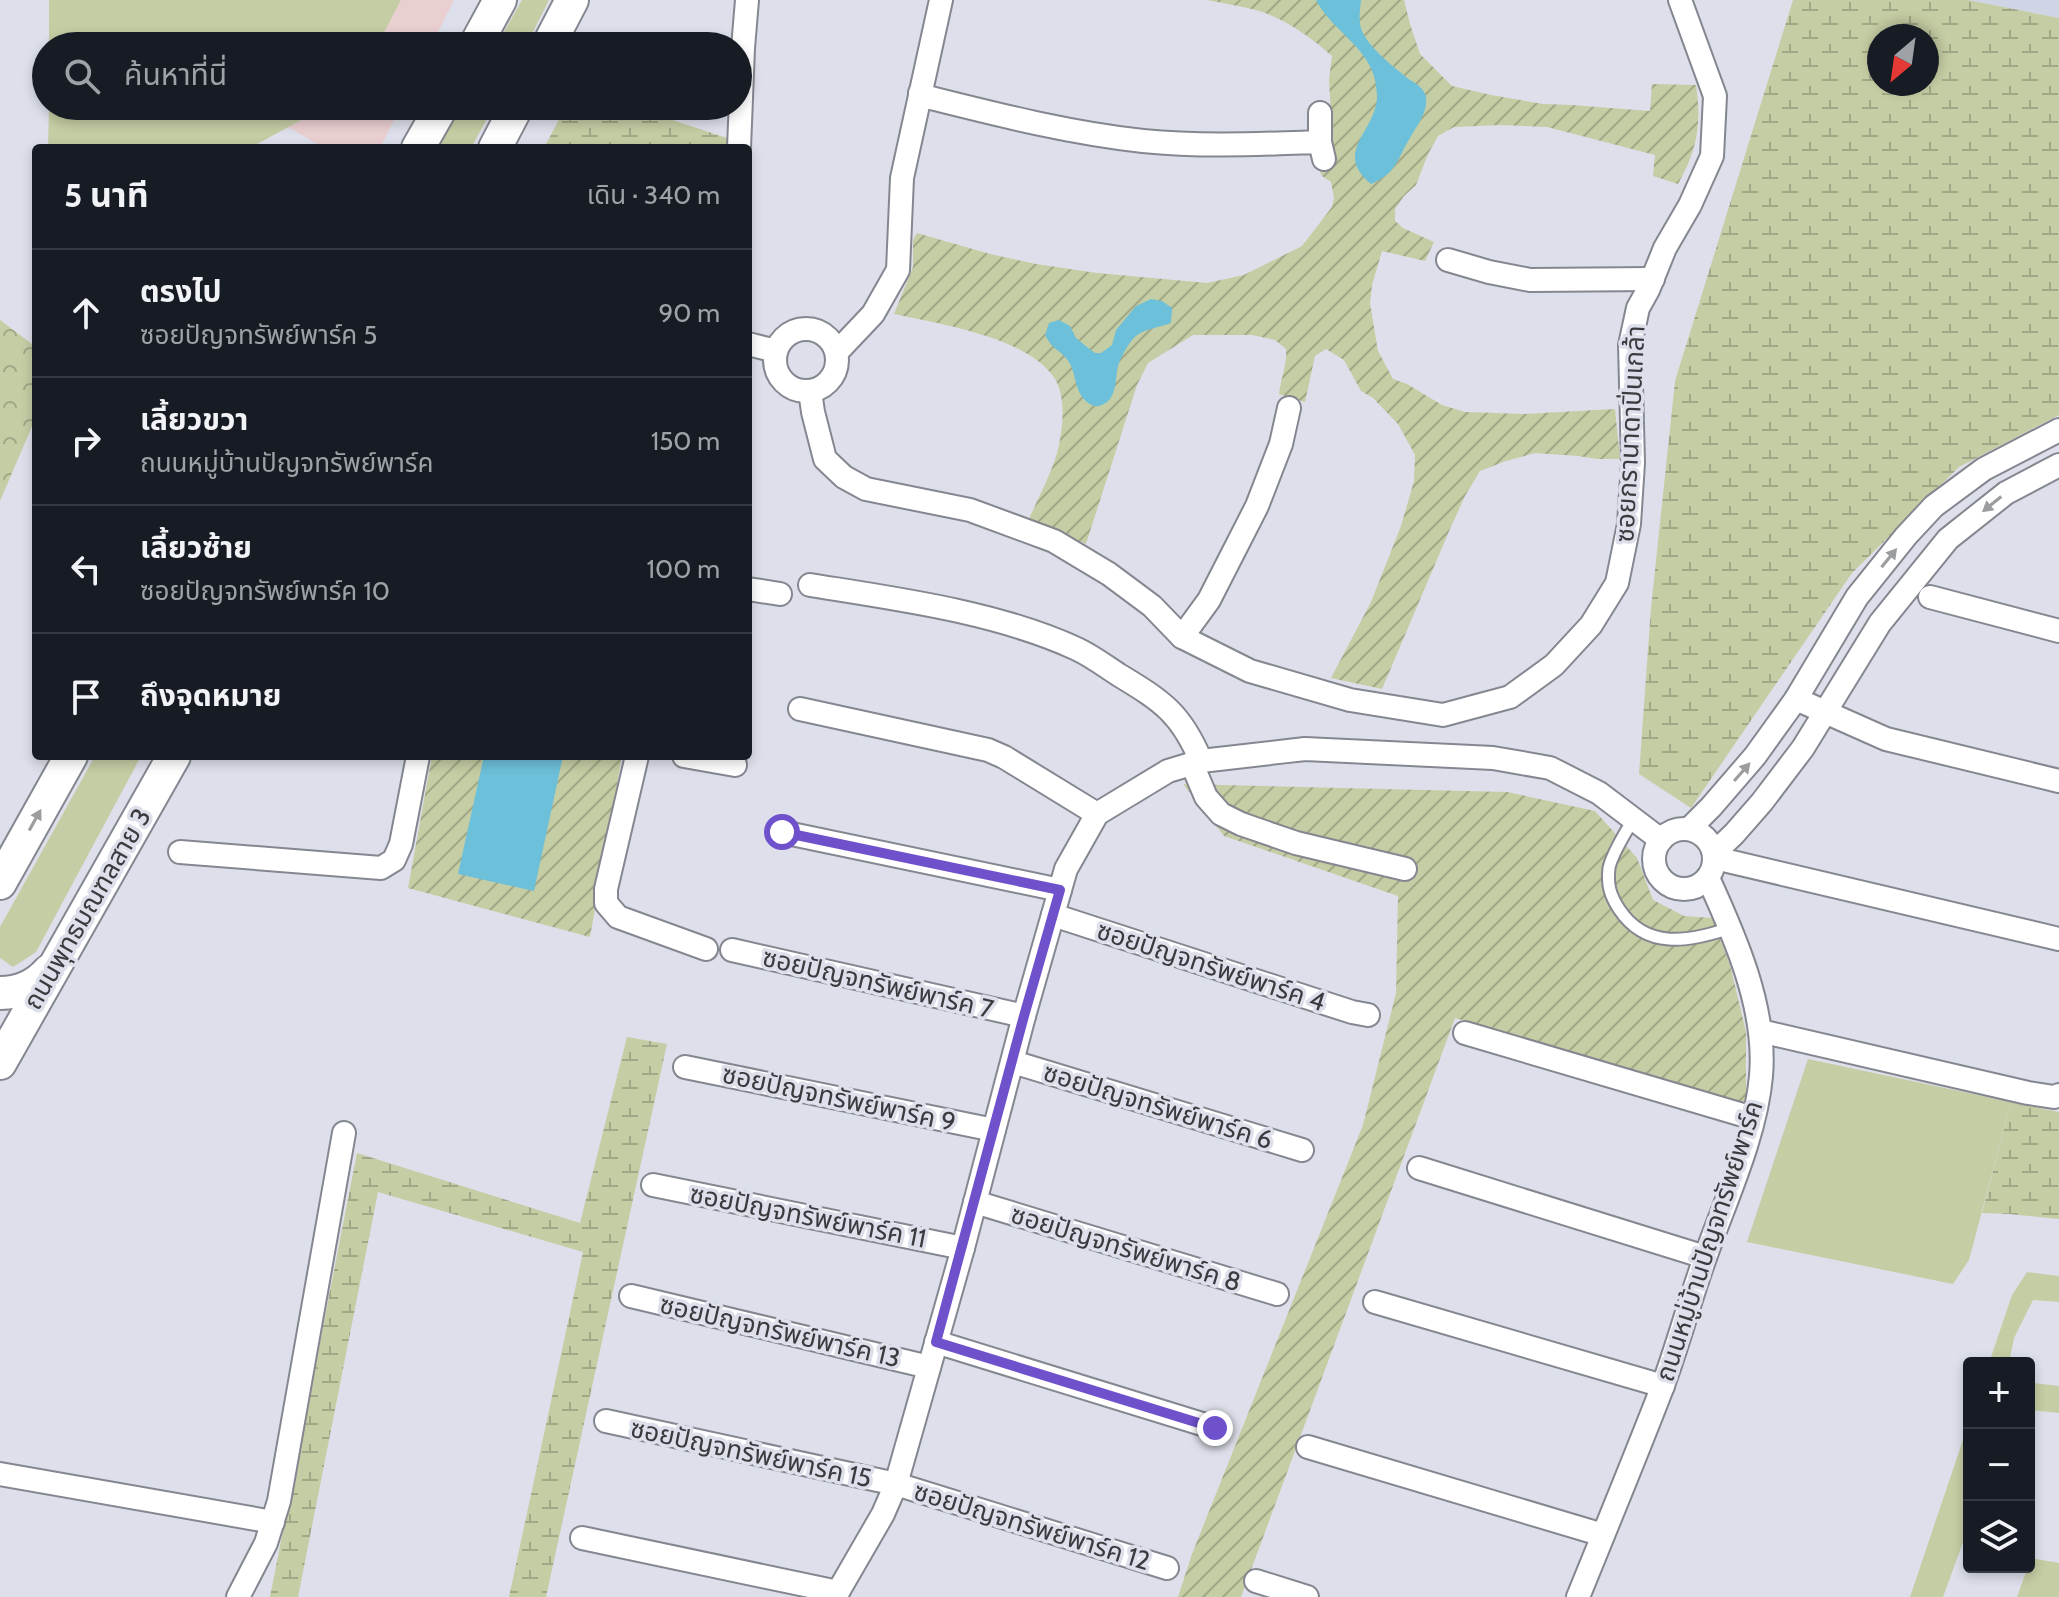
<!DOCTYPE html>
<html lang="th">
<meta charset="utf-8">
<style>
:root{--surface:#171b24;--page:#20242c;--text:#f1f3f6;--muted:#9ea1a6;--line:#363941}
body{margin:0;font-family:Cabin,"Noto Sans Thai",sans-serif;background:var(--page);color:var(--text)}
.controls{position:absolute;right:24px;bottom:24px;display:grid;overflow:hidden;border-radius:8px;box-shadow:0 4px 12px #0003}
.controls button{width:72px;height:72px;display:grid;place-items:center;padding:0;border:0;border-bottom:2px solid var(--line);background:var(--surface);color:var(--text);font:40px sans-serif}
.compass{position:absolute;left:1867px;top:24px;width:72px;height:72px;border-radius:50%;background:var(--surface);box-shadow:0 4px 12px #0003;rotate:209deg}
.stop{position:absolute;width:24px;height:24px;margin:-18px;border:6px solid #6f51cb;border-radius:50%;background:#fff}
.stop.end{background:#6f51cb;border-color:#fff;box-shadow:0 2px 8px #0008}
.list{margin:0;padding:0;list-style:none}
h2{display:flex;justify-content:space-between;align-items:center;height:104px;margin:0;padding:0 32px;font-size:34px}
h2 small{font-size:26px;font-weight:400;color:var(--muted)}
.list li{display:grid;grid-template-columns:52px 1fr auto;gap:24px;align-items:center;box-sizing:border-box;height:128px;padding:0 32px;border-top:2px solid var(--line)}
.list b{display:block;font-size:30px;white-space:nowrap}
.list p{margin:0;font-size:26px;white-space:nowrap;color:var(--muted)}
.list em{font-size:26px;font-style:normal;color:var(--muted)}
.icon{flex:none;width:44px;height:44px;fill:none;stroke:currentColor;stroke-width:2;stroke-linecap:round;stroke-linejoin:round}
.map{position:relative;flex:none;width:2059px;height:1597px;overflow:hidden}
.search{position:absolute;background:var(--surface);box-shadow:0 4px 12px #0003;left:32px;top:32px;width:720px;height:88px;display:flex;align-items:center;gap:20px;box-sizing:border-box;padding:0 28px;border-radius:44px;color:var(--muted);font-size:30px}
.panel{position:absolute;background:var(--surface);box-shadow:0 4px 12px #0003;left:32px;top:144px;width:720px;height:616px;border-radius:8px}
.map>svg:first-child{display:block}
</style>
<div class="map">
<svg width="2059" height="1597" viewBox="0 0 2059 1597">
<defs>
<pattern id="forest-crowns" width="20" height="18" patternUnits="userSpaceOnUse" patternTransform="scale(2)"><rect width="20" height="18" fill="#c5cda4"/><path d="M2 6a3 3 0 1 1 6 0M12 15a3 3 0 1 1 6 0" fill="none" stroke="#a1a887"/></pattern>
<pattern id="wetland-marsh" width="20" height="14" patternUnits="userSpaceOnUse" patternTransform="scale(2)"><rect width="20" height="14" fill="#c5cda4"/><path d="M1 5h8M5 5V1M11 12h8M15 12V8" fill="none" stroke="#a1a887"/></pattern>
<pattern id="garden-furrows" width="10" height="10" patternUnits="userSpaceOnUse" patternTransform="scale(2)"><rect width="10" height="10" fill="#c5cda4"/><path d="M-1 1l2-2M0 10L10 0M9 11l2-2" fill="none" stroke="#a1a887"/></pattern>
</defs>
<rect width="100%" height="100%" fill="#dde0ea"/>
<g fill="#eacfd1">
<path d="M401,0H454L431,46H377Z"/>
<path d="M327,106H401L380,148H324L288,127Z"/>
</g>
<path fill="#d0d5e6" d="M1968,0H2059V18Z"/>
<g fill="#c5cda4">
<path d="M49,0H401L377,46H49Z"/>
<path d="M522,0H549L526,46H496Z"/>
<path d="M49,106H327L250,148H48Z"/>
<path d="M462,106H494L471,148H438Z"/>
<path d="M95,756H141L36,952L13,967L0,958V927Z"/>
<path d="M1808,1059L2011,1102L1969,1260L1953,1284L1747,1242Z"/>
<path d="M2027,1272L2059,1276V1302L2033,1300L2014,1338L2009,1363H1989L2012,1295Z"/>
<path d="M2029,1380L2033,1383L2059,1386V1413L2029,1410Z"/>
<path d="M1969,1422V1526L1943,1597H1910Z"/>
<path d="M2031,1558L2059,1563V1597H2017Z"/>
</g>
<path fill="url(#forest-crowns)" d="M0,320L36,347V417L0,501Z"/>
<g fill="url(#wetland-marsh)" fill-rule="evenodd">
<path d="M1793,0H1968L2059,18V415L1959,467L1852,573L1691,808L1639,774L1651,608L1675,381ZM1879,36H1927V84H1879Z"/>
<path d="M566,106H630L730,139L729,148H544Z"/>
<path d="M627,1037L667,1044L546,1597H509L583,1252L378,1192L298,1597H270L357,1153L580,1223Z"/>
<path d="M2011,1102L2059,1112V1219L2009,1214L1982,1213Z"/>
</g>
<g fill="url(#garden-furrows)">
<path d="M1207,0H1404L1410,24L1420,54L1452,86L1491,95L1543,104L1572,105L1650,111L1652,84L1696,85C1702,124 1697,150 1678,184L1653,176L1655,155L1547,127L1500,125L1454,127L1438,136L1428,154L1416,185L1404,196L1395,209V221L1403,228L1434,242L1425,261L1382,251L1372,285L1370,303L1378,351L1393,379L1407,384L1442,405L1465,412L1523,414L1615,409L1620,459H1597L1578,456L1535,453L1506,461L1480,471L1465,496L1450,529L1382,689L1331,678L1371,602L1401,526L1414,481L1415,455L1398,424L1373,398L1361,391L1344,360L1326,349L1315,356L1305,402L1279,394C1281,378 1287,364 1286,349L1275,340L1252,335H1193L1148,363L1137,385L1086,544L1029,519C1039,496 1054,469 1059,445C1063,425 1066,398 1055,379C1028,337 940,324 894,314L913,267V240L917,233L990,254L1036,264L1097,273L1207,283L1244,275L1302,246L1332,207L1334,198L1331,182L1322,176L1319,168L1334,162L1329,80L1332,56C1311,37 1284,18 1256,10C1240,6 1223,3 1207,0Z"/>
<path d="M432,756H622L590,937L408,888Z"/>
<path d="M1183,784L1507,792L1595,811L1637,858L1653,900L1684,916L1712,918L1730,965L1746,1032V1104L1455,1018L1241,1597H1178L1192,1554L1363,1125L1396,993L1398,896L1224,836Z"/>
</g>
<g fill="#6dc0da">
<path d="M1316,0H1361C1360,10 1358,22 1362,31C1369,48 1396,69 1410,80C1417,84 1425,89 1426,98C1428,112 1416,127 1410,138C1397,159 1397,173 1371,184C1332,151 1377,131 1377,96C1377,49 1334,35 1316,0Z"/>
<path d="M1151,299L1162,301L1172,308L1171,323C1161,327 1144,329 1136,336C1129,342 1123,354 1119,363C1114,377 1119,401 1099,406C1093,407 1087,403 1083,398C1074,387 1076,369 1066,358C1057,348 1053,350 1045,335L1049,323L1059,320L1070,326L1076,338L1087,347L1095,353H1101L1112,345L1116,330L1136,306Z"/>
<path d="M484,756H563L534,891L458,874Z"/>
</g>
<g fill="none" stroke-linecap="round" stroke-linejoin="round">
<g stroke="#848790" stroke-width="15">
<path id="lane" d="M1634,818C1626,832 1612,853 1609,868C1607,885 1610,895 1619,909C1646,950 1689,942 1730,928"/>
</g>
<g stroke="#848790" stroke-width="26">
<g id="street">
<path d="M920,93L927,97C999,115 1069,133 1143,141C1202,147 1261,144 1320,142"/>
<path d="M1320,113V142L1324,159"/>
<path d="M739,148L743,48L747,0"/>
<path d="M1448,260L1489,272L1530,280L1653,279"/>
<circle cx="806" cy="360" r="31"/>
<path d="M748,344L776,351"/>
<path d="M837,352L873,314L898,270L902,178L941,0"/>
<path d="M810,391L813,412L825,459L844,477L866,489L970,510L1054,541L1109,574L1152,606L1182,637L1250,671L1350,700L1443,715L1510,697L1554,665L1591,625L1617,583L1629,524L1633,463L1630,345L1638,308L1648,290L1665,248L1690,205L1712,156L1715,96L1680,0"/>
<path d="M810,585C897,599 997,612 1077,649C1092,656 1105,666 1119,675C1162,701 1181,713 1201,761"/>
<path d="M748,589L780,594"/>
<path d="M1930,597L2059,631"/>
<path d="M1182,637L1209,600L1257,506L1281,444L1289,408"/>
<path d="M1796,699L1886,739L2059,781"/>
<path d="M800,709L988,750L1004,757L1097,814"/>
<path d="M637,756L606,889V903L618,917L706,949"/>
<path d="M684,756L735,765"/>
<path d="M1192,764L1206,797L1221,814L1241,824L1296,843L1405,869"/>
<circle cx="1684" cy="859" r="30"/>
<path d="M1689,829L1711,807L1755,756L1796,699L1857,597L1906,536L1934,506L1984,469L2059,430"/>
<path d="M782,832L1060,890"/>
<path d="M180,852L381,868L394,860L401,844L418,756"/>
<path d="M1714,853L1734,834L1762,802L1803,748L1880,623L1948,539L2006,493L2059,465"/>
<path d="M1715,858L2059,939"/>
<path d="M1053,915L1352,1012L1368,1015"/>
<path d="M732,950L1024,1016"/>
<path d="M1760,1031L2028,1093L2054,1097L2059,1095"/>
<path d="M1465,1033L1753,1118"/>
<path d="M1013,1062L1302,1150"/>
<path d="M685,1067L994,1130"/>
<path d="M1419,1168L1705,1257"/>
<path d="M653,1185L963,1248"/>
<path d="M975,1202L1277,1294"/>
<path d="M631,1296L929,1367"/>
<path d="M1375,1302L1663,1386"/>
<path d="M936,1342L1215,1428"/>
<path d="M606,1421L896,1484L1167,1568"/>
<path d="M1308,1447L1603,1535"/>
<path d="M0,1474L273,1522"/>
<path d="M582,1538L838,1592"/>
<path d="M1256,1581L1307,1597"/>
<path d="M238,1597L266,1543L279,1501L344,1133"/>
<path d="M835,1597L883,1514L896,1484L963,1248L1024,1016L1066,869L1097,814L1168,771L1201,761L1305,749L1493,758L1550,768L1599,793L1661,840"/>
<path d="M1578,1597C1606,1528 1635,1458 1662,1388C1678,1345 1690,1299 1706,1255C1726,1199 1756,1135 1761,1076C1767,1009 1735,937 1708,878"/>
</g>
</g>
<g stroke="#848790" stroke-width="36">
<g id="secondary">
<path d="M475,46L500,0"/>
<path d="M548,46L572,0"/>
<path d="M418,148L442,106"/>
<path d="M495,148L517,106"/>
<path d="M0,883L71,756"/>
<path d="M0,993C20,993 36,986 49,971"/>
<path d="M0,1063L174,756"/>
</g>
</g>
<use href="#lane" stroke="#fff" stroke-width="11"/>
<use href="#street" stroke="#fff" stroke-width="22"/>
<use href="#secondary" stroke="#fff" stroke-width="32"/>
</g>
<defs><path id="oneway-solid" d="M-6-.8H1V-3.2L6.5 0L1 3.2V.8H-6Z" transform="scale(2)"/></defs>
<g fill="#9c9d9f">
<use href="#oneway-solid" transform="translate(1992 504) rotate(141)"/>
<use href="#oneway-solid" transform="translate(1889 558) rotate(-51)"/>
<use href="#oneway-solid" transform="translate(1742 772) rotate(-49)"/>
<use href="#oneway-solid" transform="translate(35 820) rotate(-61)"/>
</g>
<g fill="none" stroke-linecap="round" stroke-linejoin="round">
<path stroke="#6f51cb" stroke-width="10" d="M782,832L1060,890L1024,1016L936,1342L1215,1428"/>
</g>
<g text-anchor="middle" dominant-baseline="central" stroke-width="7" stroke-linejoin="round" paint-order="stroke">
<g font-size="26" fill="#3a3b3f" stroke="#dde0ea">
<text transform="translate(1630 434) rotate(-87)">ซอยกรานาดาปิ่นเกล้า</text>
<text transform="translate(87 909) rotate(-60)">ถนนพุทธมณฑลสาย 3</text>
<text transform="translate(1211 966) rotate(18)">ซอยปัญจทรัพย์พาร์ค 4</text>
<text transform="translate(878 983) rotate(13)">ซอยปัญจทรัพย์พาร์ค 7</text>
<text transform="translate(839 1098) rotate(12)">ซอยปัญจทรัพย์พาร์ค 9</text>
<text transform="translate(1158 1106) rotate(17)">ซอยปัญจทรัพย์พาร์ค 6</text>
<text transform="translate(808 1216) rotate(11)">ซอยปัญจทรัพย์พาร์ค 11</text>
<text transform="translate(1709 1241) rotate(-72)">ถนนหมู่บ้านปัญจทรัพย์พาร์ค</text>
<text transform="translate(1126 1248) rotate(17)">ซอยปัญจทรัพย์พาร์ค 8</text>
<text transform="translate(780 1331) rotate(13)">ซอยปัญจทรัพย์พาร์ค 13</text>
<text transform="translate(751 1453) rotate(12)">ซอยปัญจทรัพย์พาร์ค 15</text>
<text transform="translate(1032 1526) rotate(17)">ซอยปัญจทรัพย์พาร์ค 12</text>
</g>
</g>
</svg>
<div class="controls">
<button>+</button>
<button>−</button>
<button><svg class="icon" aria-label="layers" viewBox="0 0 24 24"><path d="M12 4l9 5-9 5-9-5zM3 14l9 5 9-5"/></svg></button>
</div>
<svg class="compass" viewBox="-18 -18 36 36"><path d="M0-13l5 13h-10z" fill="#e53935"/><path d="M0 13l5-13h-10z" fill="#9ea1a6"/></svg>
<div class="stop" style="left:782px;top:832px"></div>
<div class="stop end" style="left:1215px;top:1428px"></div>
<div class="search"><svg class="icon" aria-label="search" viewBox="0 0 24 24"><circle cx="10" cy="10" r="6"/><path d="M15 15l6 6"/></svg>ค้นหาที่นี่</div>
<section class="panel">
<h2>5 นาที<small>เดิน · 340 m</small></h2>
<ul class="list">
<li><svg class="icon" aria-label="ahead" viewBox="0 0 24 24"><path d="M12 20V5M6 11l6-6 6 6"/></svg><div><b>ตรงไป</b><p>ซอยปัญจทรัพย์พาร์ค 5</p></div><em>90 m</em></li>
<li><svg class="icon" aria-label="right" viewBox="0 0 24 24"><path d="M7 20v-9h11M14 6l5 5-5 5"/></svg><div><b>เลี้ยวขวา</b><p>ถนนหมู่บ้านปัญจทรัพย์พาร์ค</p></div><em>150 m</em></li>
<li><svg class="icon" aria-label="left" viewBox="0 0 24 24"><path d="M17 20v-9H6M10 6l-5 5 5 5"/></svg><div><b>เลี้ยวซ้าย</b><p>ซอยปัญจทรัพย์พาร์ค 10</p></div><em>100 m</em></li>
<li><svg class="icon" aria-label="arrive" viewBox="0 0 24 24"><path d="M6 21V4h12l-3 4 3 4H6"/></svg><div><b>ถึงจุดหมาย</b></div></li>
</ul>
</section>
</div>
